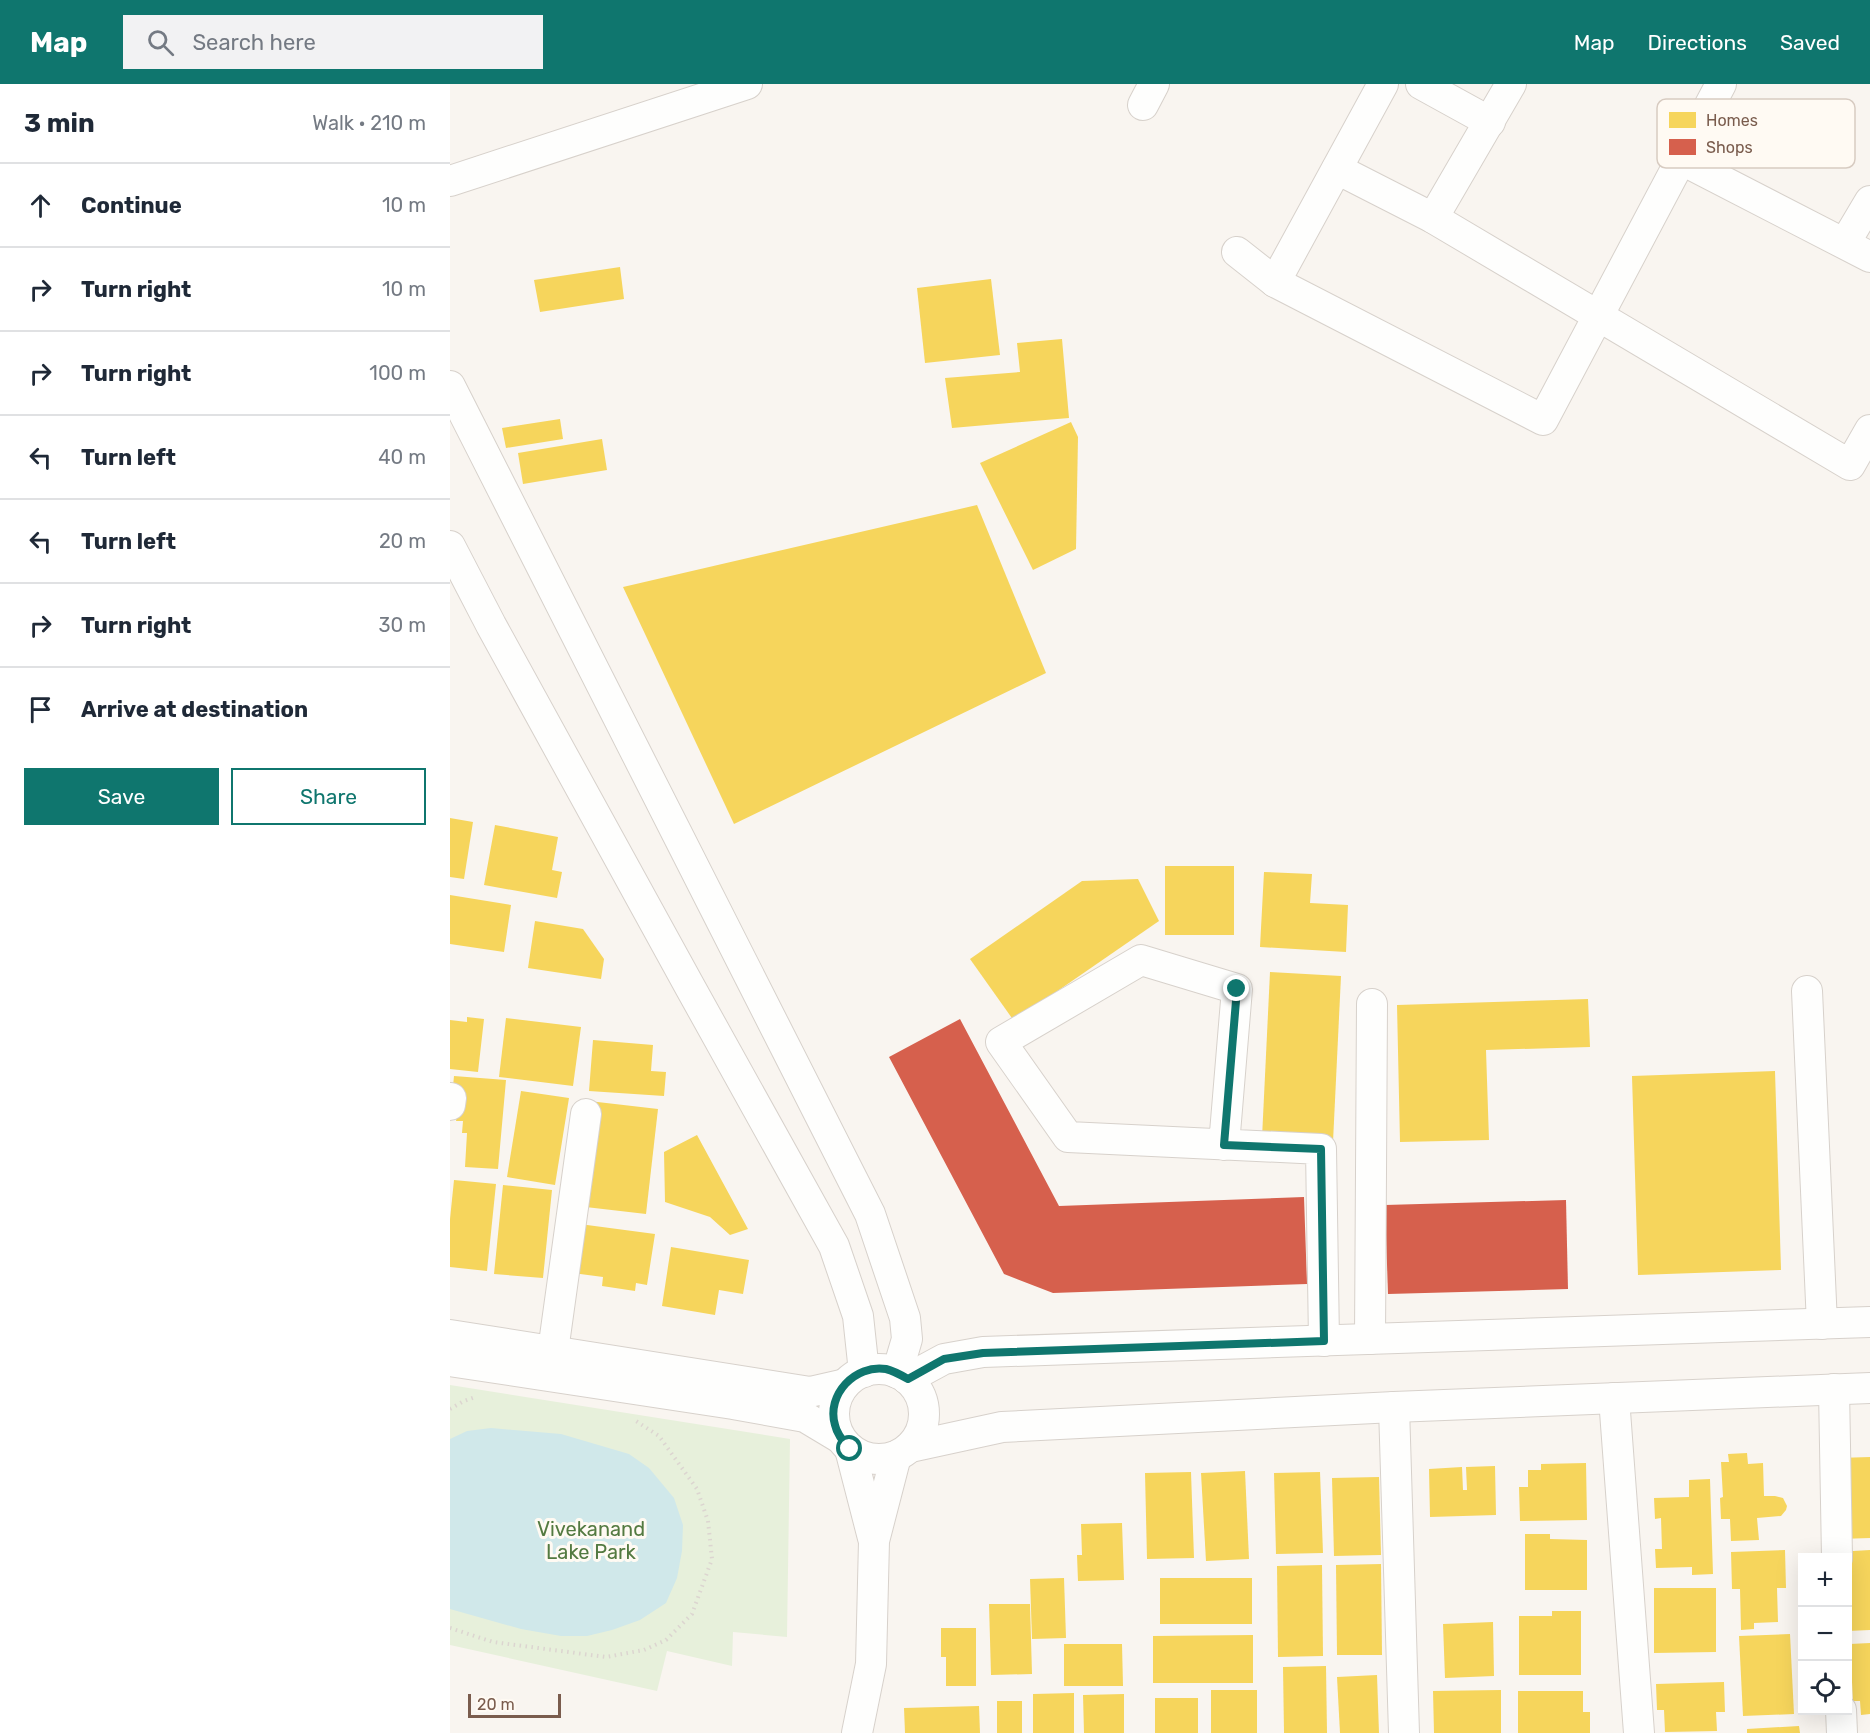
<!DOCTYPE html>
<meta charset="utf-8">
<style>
:root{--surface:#fff;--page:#f2f2f3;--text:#1f2937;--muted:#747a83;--line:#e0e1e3;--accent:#0f766e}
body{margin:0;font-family:Rubik,sans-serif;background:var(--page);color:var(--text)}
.controls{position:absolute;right:18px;bottom:18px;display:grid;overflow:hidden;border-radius:0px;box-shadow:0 6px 24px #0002}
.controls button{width:54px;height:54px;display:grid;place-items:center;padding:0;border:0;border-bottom:2px solid var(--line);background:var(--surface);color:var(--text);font:30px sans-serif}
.scale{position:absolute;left:18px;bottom:15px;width:93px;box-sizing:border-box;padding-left:6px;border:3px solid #7a5c4d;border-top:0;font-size:16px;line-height:21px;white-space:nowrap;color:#7a5c4d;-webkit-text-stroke:4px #fffaf3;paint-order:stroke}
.stop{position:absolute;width:18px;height:18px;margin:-14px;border:4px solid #0f766e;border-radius:50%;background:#fff}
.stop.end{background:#0f766e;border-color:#fff;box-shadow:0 2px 6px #0008}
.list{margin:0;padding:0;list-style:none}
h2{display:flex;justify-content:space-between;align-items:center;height:78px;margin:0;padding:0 24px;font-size:26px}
h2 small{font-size:20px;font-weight:400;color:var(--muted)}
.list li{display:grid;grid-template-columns:39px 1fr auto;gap:18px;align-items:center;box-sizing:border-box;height:84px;padding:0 24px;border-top:2px solid var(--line)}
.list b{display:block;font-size:22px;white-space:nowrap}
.list em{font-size:20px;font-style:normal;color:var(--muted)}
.actions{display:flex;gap:12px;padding:18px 24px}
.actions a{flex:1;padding:14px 0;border:2px solid var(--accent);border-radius:0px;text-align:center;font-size:21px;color:var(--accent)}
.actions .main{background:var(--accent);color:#fff}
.icon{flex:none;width:33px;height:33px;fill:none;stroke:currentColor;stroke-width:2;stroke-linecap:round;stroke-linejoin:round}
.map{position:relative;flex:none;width:1420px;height:1649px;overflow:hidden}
header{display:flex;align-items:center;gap:36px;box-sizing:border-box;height:84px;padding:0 30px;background:var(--accent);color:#fff}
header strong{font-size:28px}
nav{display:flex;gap:33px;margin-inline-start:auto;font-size:21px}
.search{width:420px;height:54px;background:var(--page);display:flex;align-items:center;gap:15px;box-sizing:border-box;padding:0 21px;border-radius:0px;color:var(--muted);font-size:22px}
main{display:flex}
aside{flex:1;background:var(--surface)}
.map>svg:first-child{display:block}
</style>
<header>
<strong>Map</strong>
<div class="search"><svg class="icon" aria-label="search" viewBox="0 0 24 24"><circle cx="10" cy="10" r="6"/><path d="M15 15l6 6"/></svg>Search here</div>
<nav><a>Map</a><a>Directions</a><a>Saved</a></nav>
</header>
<main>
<aside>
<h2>3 min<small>Walk · 210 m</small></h2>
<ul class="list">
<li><svg class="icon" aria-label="ahead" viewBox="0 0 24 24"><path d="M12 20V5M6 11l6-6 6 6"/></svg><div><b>Continue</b></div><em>10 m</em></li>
<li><svg class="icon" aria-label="right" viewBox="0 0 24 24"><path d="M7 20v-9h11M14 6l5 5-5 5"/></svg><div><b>Turn right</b></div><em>10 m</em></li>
<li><svg class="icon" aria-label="right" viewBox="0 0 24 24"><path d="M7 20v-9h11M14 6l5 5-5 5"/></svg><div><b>Turn right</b></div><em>100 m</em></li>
<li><svg class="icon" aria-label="left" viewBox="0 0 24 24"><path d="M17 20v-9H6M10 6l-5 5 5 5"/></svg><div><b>Turn left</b></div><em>40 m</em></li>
<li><svg class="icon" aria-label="left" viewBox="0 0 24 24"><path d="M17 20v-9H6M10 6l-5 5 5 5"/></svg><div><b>Turn left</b></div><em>20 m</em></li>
<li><svg class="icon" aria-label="right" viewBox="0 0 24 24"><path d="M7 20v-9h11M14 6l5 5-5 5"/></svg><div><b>Turn right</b></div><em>30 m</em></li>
<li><svg class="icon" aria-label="arrive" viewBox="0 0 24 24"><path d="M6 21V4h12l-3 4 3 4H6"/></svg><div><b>Arrive at destination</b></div></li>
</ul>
<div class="actions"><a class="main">Save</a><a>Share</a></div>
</aside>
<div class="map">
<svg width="1420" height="1649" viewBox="0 0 1420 1649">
<rect width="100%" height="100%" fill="#f9f5f0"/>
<path fill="#e7f0db" d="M0,1301L340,1355L337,1553L283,1548L282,1582L217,1567L207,1607L0,1561Z"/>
<path fill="#d0e8ea" d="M41,1344L111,1350L179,1370L199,1384L224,1414L233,1441L232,1467L227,1494L216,1519L190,1536L162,1546L137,1552H111L71,1545L0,1525V1355L17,1347Z"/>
<g fill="#f6d55c">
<path d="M170,183L174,215L90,228L84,196Z"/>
<path d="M541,195L550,271L475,279L467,204Z"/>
<path d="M612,255L619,334L502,344L495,294L570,288L567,259Z"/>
<path d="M110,335L113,355L56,364L52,344Z"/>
<path d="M621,338L628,353L626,465L583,486L530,379Z"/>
<path d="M152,355L157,386L73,400L68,369Z"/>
<path d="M527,421L596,589L284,740L173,503Z"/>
<path d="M0,734L23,738L14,795L0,793Z"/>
<path d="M45,741L108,753L102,786L112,788L107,814L34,801Z"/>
<rect x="715" y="782" width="69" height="69"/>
<path d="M814,788L862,790L860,819L898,821L896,868L810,863Z"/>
<path d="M688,795L709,837L564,937L520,875L632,797Z"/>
<path d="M0,811L61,821L54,868L0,860Z"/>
<path d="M85,837L133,845L154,875L151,895L78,884Z"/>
<path d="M820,888L891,892L883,1058L812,1054Z"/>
<path d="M1138,915L1140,963L1036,966L1039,1056L950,1058L947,921Z"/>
<path d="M17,933L34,935L28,988L0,985V936L17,938Z"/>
<path d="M56,934L131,943L123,1002L49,993Z"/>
<path d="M143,956L203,961L201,987L216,988L214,1012L139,1007Z"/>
<path d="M1325,987L1331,1186L1188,1191L1182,992Z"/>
<path d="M4,992L56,996L48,1085L15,1083L17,1049H12L13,1037H6L8,1024L1,1023Z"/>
<path d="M71,1007L119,1014L105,1101L57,1093Z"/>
<path d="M139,1017L208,1025L196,1130L127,1122Z"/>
<path d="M247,1051L298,1145L280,1151L260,1133L215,1118L214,1068Z"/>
<path d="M4,1096L46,1100L37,1187L0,1183V1135Z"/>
<path d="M53,1101L102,1106L93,1194L44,1190Z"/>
<path d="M122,1139L205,1150L197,1201L186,1199L185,1207L152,1202L153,1193L115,1188Z"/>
<path d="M221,1163L299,1176L293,1210L269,1206L265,1231L212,1222Z"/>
<path d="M1297,1369L1298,1380L1313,1379L1314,1412H1325L1333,1414L1337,1422L1336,1426L1331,1432L1307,1434L1309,1456L1281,1457L1280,1435H1271L1270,1414L1273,1413L1271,1378H1279L1278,1370Z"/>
<path d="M1420,1373V1454L1390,1455L1388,1374Z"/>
<path d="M1136,1379L1137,1436L1070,1437L1069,1403H1078V1386H1091V1380Z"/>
<path d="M1045,1382L1046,1431L980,1433L979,1385L1012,1383L1013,1406H1017L1016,1383Z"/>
<path d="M795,1387L799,1475L756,1477L751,1389Z"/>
<path d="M741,1388L744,1474L697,1475L695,1389Z"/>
<path d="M870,1388L873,1469L826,1470L824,1389Z"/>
<path d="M929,1393L931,1471L884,1472L882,1394Z"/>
<path d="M1260,1395L1263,1490L1242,1491V1483L1206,1484L1205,1465H1212L1211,1434L1205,1435L1204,1414L1239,1413V1396Z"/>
<path d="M672,1439L674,1496L628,1497L627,1471H632L631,1440Z"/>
<path d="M1075,1450H1100V1455L1137,1456V1506H1075Z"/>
<path d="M1335,1466L1336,1504H1327L1328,1538L1304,1539V1545L1291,1546L1290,1505H1282L1281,1468Z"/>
<path d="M1420,1466V1546L1398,1547V1474L1387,1468Z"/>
<path d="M931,1480L932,1571H887L886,1481Z"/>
<path d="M872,1481L873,1572L828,1573L827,1482Z"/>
<path d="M614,1494L616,1554L582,1555L580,1495Z"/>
<rect x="710" y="1494" width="92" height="46"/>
<path d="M1204,1504H1266V1568L1204,1569Z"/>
<path d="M539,1520H580L582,1590L541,1591Z"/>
<path d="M1102,1527H1131V1591H1069V1532H1102Z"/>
<path d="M1043,1538L1044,1592L995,1594L993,1540Z"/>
<path d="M491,1544H526V1602H496V1573H491Z"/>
<path d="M1340,1550L1344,1630L1293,1632L1289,1552Z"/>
<path d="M803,1551V1599H703V1552Z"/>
<path d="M1420,1559V1630L1411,1631L1410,1617H1403L1400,1560Z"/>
<path d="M614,1560H672L673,1602H614Z"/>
<path d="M876,1582L877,1649H834L833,1583Z"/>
<path d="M927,1591L929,1649H890L887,1593Z"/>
<path d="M1274,1598L1275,1628H1266L1267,1647L1215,1648L1214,1626H1207L1206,1600Z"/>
<rect x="761" y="1606" width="46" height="43"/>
<path d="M1051,1606V1649H984L983,1607Z"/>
<path d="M1068,1607H1133V1628H1140V1649H1068Z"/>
<path d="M624,1609V1649H583V1610Z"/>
<path d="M674,1610V1649H634L633,1611Z"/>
<rect x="705" y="1614" width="43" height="35"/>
<rect x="547" y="1617" width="25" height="32"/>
<path d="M529,1622L530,1649H455L454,1624Z"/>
<path d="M1349,1642L1350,1649H1297V1645Z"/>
</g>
<g fill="#d6604d">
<path d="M510,935L609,1122L854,1113L857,1200L603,1209L554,1190L439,973Z"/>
<path d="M1116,1116L1118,1205L938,1210L935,1121Z"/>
</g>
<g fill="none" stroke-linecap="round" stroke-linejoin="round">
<g stroke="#d7d1cb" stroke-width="32">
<g id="minor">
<path d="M971,0L1040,38"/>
<path d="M693,21L704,0"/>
<path d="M1230,75L1420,173"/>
<path d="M887,85L983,134L1400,381L1420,346"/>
<path d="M0,97L297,0"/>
<path d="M983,134L1061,0"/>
<path d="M1395,159L1420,117"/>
<path d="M787,168L825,198L1093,336L1271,0"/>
<path d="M825,198L933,0"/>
<path d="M0,302L420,1130L455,1234L457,1255L447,1289"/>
<path d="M0,462L41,541L240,903L384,1162L408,1232L414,1288"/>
<path d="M1357,907L1372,1240"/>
<path d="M0,1021L1,1014"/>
<path d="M774,1061L787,905L691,876L551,958L618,1053L871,1065L874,1257"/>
<path d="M0,1251L360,1308L395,1300"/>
<path d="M920,1255L922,920"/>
<path d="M103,1267L136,1030"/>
<path d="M0,1277L283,1320L355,1333L390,1354"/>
<circle cx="429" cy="1330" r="45"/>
<path d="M457,1295L494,1275L533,1268L1420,1238"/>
<path d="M1384,1305L1387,1474"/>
<path d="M1164,1314L1189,1649"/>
<path d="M944,1323L954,1649"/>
<path d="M460,1363L552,1343L944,1323L1420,1304"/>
<path d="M400,1365L423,1454"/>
<path d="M1391,1626L1392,1649"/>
<path d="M407,1649L421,1580L424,1457L446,1372"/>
</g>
</g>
<g stroke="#dcd5d0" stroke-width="4" stroke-dasharray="1.5 4.5" stroke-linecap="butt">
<path d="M0,1325L14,1317L25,1313"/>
<path d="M0,1544L43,1558L156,1573L194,1566L216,1556L242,1530L262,1475L258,1437L247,1405L209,1352L186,1337"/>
</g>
<use href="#minor" stroke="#fefefd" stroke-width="30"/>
</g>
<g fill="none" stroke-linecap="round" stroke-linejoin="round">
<path stroke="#0f766e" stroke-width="8" d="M400,1365C394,1358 387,1351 385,1341C376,1311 405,1280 436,1285C444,1287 451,1291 458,1295L494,1275L533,1269L874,1257L871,1065L774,1061L787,905"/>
</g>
<g text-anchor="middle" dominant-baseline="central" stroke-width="6" stroke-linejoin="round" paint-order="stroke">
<g font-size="20" fill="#537a41" stroke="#fffaf3">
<text x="141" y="1445">Vivekanand<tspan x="141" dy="23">Lake Park</tspan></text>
</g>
</g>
<rect x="1207" y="15" width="198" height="69" rx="9" fill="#fffaf3" stroke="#d7cbc1" stroke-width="1.5"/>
<rect x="1219" y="28" width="27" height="16" fill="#f6d55c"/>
<rect x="1219" y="55" width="27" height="16" fill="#d6604d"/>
<g font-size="16" fill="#7a5c4d">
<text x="1256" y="42">Homes</text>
<text x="1256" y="69">Shops</text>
</g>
</svg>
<div class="controls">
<button>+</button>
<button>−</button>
<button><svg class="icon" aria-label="locate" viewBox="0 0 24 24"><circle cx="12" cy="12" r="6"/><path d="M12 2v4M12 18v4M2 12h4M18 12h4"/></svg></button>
</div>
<div class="scale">20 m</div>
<div class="stop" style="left:400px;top:1365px"></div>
<div class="stop end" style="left:787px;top:905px"></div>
</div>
</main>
